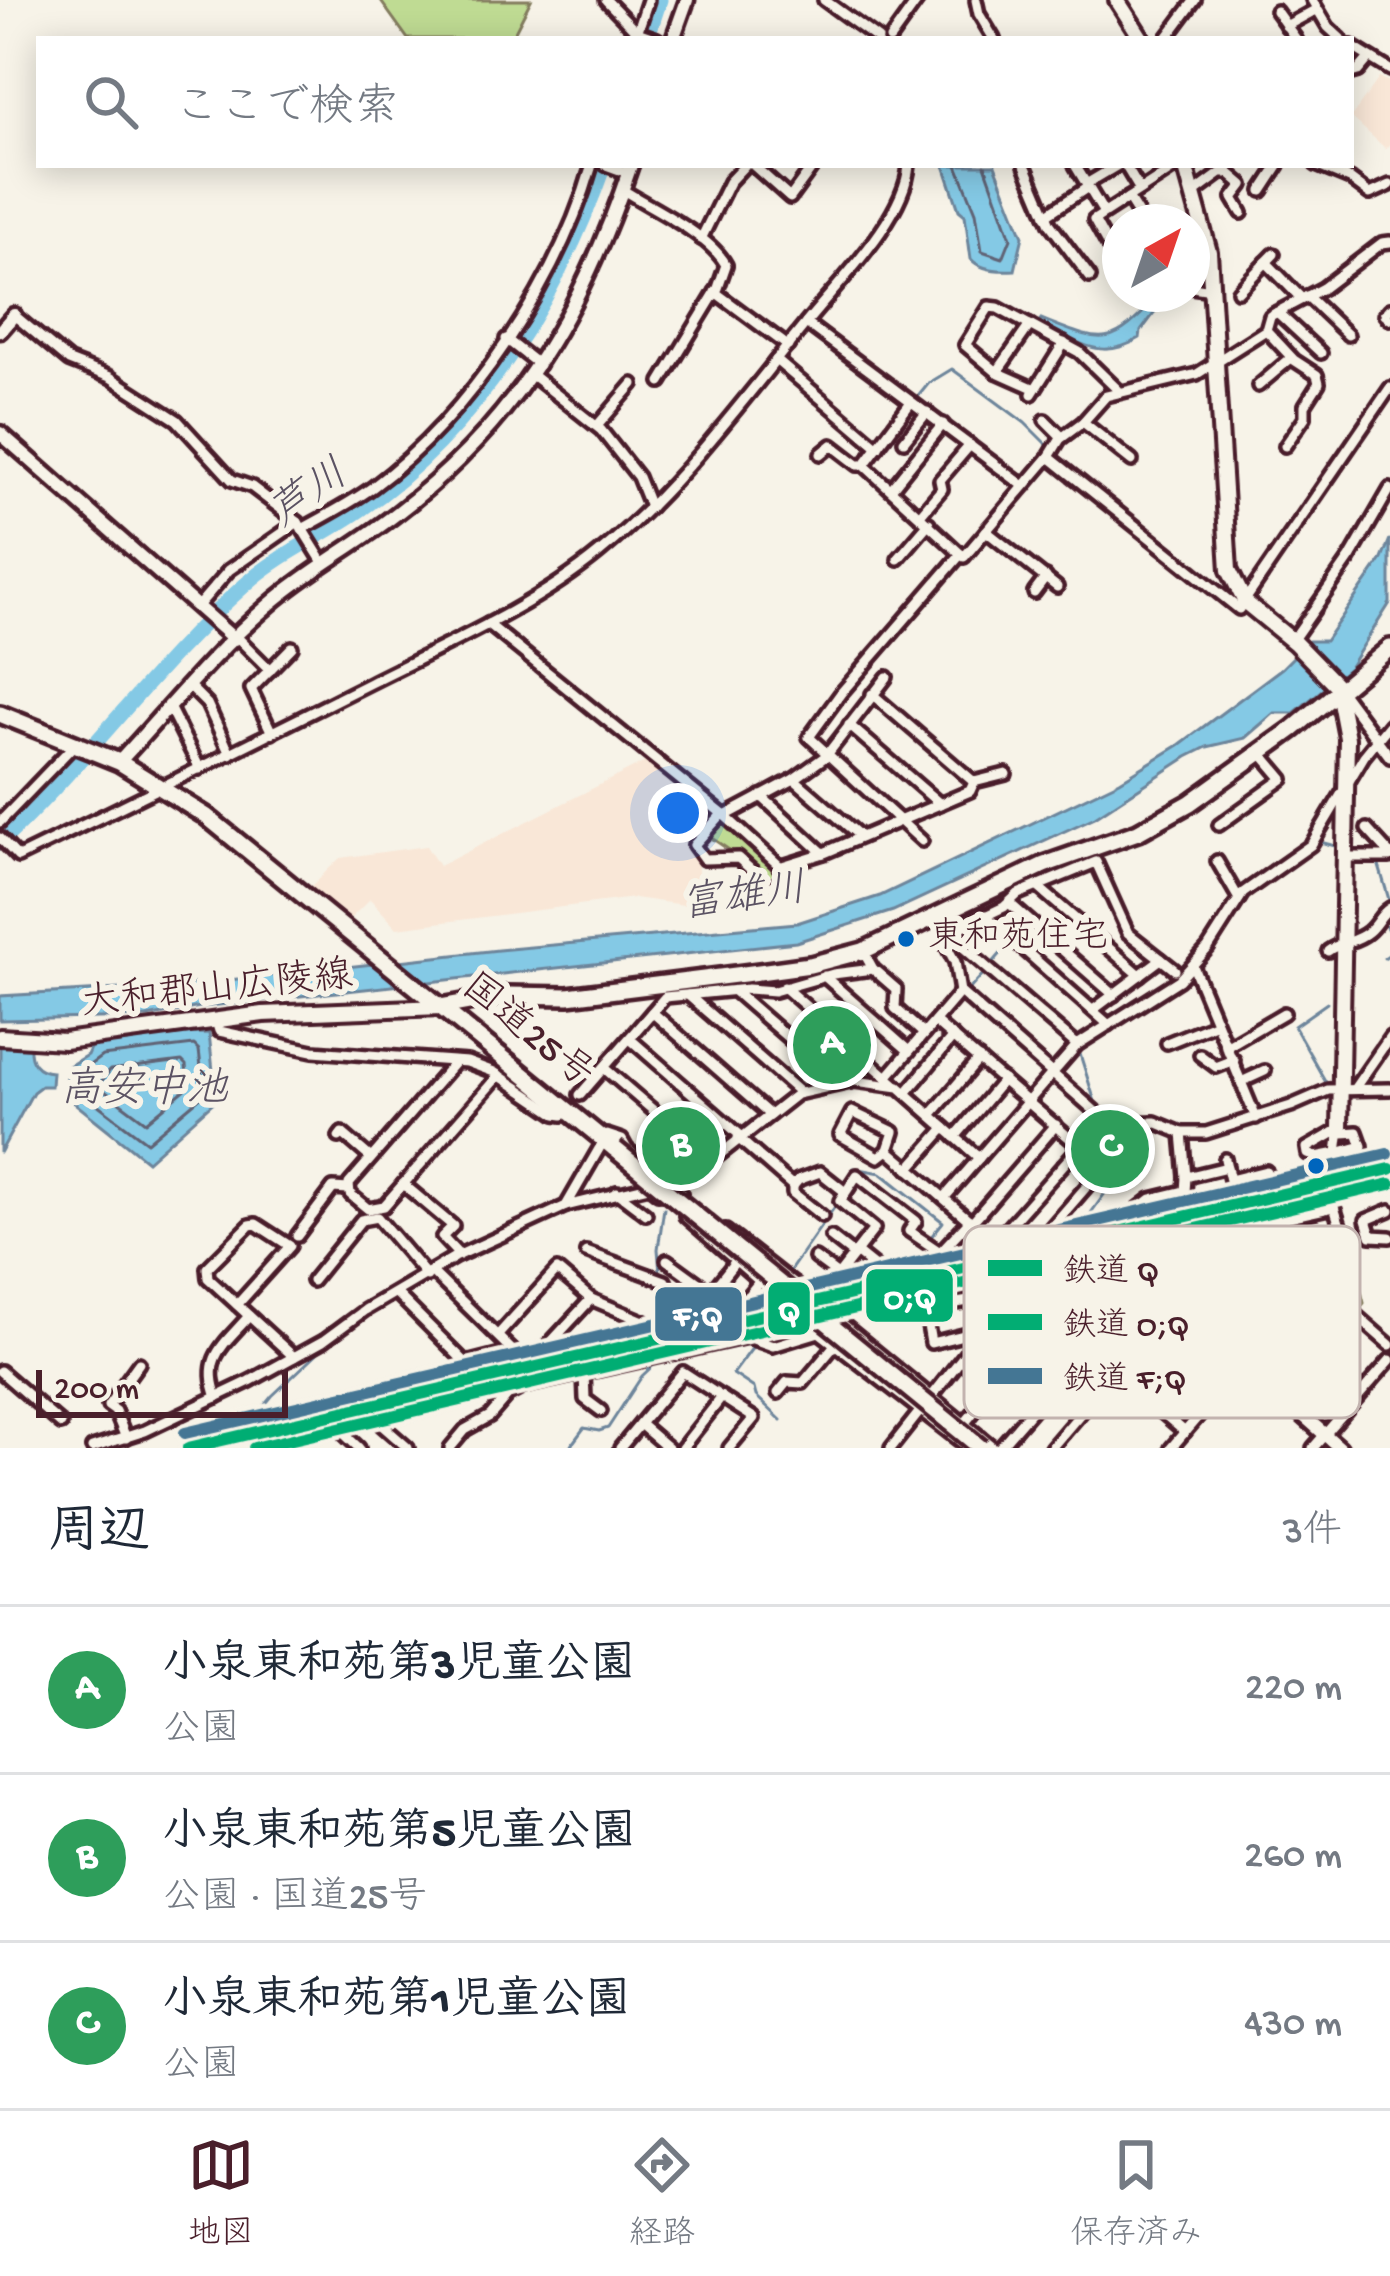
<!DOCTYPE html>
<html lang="ja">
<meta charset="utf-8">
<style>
:root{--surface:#fff;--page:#f2f2f3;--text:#1f2937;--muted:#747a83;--line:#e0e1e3;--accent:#4a1f2b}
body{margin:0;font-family:"Gochi Hand","Klee One",sans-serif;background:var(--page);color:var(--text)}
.compass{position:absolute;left:1102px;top:204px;width:108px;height:108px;border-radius:50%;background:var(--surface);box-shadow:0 6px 30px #0003;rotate:40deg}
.scale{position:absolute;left:36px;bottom:30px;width:252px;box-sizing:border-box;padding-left:12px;border:6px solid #4a1f2b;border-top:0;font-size:33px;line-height:42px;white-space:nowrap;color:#4a1f2b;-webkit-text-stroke:9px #f7f3e8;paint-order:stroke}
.you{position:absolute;left:678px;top:813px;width:42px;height:42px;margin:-30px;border:9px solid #fff;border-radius:50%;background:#1a73e8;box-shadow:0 0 0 18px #1a73e833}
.badge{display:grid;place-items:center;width:78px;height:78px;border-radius:50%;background:var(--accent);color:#fff;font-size:39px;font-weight:700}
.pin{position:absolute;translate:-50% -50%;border:6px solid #fff;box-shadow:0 3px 12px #0006}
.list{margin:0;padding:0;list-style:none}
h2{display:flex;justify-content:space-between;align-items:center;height:156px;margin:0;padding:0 48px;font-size:51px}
h2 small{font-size:39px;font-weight:400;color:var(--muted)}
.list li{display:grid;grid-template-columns:78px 1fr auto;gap:36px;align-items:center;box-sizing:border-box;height:168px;padding:0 48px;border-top:3px solid var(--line)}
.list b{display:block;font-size:45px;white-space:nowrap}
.list p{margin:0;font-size:39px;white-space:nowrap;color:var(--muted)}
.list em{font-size:39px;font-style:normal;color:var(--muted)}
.icon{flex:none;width:66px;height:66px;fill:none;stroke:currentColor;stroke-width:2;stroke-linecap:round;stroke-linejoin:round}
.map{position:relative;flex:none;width:1390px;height:1448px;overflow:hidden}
.search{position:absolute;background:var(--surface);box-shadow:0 6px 30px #0003;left:36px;right:36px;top:36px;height:132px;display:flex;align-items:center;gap:30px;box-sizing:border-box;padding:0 42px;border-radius:0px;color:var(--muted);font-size:45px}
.sheet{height:660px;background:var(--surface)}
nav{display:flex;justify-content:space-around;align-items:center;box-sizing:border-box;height:168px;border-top:3px solid var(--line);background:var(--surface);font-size:33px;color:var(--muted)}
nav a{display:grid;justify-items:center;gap:6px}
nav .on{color:var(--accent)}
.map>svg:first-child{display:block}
</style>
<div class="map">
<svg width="1390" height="1448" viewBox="0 0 1390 1448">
<rect width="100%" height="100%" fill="#f7f3e8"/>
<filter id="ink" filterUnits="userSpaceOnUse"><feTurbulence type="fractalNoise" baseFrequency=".00833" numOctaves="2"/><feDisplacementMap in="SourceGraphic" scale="24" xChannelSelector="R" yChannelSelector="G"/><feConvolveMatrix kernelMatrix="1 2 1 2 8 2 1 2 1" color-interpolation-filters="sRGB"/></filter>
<g filter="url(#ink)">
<g fill="#f9e7d7">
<path d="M1379,78L1390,82V143L1386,149L1351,117Z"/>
<path d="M645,762L715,817L702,835L686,847L698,862V907L634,898L397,928L370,899L347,922L308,889L340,858L426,846L439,866Z"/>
</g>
<g fill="#bfdb93" stroke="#847d5f" stroke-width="3">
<path d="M380,0H531L511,39H408Z"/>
<path d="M725,824L782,873V879L764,884L738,856L710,837L718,825Z"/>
<path d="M830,1034L875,1072L876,1076L847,1074L831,1060L825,1067L812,1056Z"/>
<path d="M1113,1125L1125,1131C1118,1145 1128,1160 1118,1174L1089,1153V1145L1097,1151L1112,1132L1106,1126Z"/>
<path d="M1344,1226L1364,1303L1357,1312L1310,1271V1264Z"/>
<path d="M1072,1252L1074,1261L1003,1302L995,1295L923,1305L924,1324L907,1319L880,1297Z"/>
</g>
<g fill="#84c9e5" stroke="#6d859b" stroke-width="3">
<path d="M944,165H995L1023,236L1015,270C1001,271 980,270 971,259L965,215L959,210Z"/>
<path d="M1158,297L1162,303L1141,331L1140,338C1100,363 1077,341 1039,322L1041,319C1105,344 1109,349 1158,297Z"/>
<path d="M1390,539V603L1349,668L1294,713H1274L1245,738L1207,747L1187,757L1095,817L893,911L796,942L200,1007L147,1017L0,1020V996L175,986L498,950L797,923L880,896L1120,781L1179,745L1282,668L1309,641H1325L1382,559Z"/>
<path d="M209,1033L216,1100L147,1161L62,1093L69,1066L87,1055L91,1046L171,1034Z"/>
<path d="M0,1043L30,1046C29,1061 36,1071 52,1072L51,1086H41L33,1092L0,1153Z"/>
</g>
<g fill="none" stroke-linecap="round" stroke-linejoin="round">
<g stroke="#616375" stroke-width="3">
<path d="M957,165L976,212L982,251L1003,258L1011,238L985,165"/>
<path d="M194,1045L199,1050L204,1094L147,1142L76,1088L79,1073L102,1056Z"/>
<path d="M182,1061L186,1065L188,1087L146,1122L98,1086L110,1070Z"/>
</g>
<g stroke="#6d859b" stroke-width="3">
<path d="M916,399L929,383L952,369L1025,423L1049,447"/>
<path d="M1357,702L1365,716"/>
<path d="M1320,842L1339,847"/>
<path d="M1377,859L1390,903"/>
<path d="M1381,919L1390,933"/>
<path d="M1384,958L1390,954"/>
<path d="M991,965L1009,944L1021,940L1105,1014L1117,1016"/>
<path d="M967,992L985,972"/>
<path d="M1327,1003L1294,1026L1328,1086"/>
<path d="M897,1072L961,999"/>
<path d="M837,1078L865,1077"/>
<path d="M1096,1105L1079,1051L1124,1021"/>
<path d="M711,1154L792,1090L828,1080"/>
<path d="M684,1167L702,1158"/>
<path d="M852,1172L854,1168L881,1173L943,1222L930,1238"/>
<path d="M1077,1237L1075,1229L1094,1215"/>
<path d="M939,1257L948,1265L1059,1239L1088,1217L1121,1171L1123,1140L1130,1127"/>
<path d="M660,1272L658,1249L664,1208"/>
<path d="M787,1275L836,1205"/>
<path d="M399,1295L428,1280"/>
<path d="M763,1309L768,1296"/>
<path d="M756,1343L733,1374L754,1388L756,1396L781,1420"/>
<path d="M246,1428L272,1396L327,1344"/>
<path d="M569,1448L584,1428L599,1431L608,1428L642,1376L659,1360"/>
</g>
<g stroke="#84c9e5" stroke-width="15">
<path d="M647,39L660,0"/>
<path d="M0,843C87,762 156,663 245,585C279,554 323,536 360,510C477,430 558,297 604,165"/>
</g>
<g stroke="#4a1f2b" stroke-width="18">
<g id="minor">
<path d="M606,0L637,32L657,39"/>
<path d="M824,0L878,39"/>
<path d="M976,0L979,14L994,39"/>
<path d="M1312,0L1328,27L1341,39"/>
<path d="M1276,11L1296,39"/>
<path d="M1286,26L1317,9"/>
<path d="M635,39L648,0"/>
<path d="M890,39L918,0"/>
<path d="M1166,39L1195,0"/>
<path d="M1351,46L1390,70"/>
<path d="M1351,73L1358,71L1369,58"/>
<path d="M606,165L628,173"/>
<path d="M753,165L790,198L814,165"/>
<path d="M1025,165L1050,224L1090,277"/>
<path d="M1075,165L1104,213"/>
<path d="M1125,165L1140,190"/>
<path d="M1316,165L1350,179L1370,194L1390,185"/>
<path d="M1086,184L1118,165"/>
<path d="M623,190C653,209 710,235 726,265L718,288L661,382"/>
<path d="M1262,191L1279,165"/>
<path d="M1194,193L1221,173H1229L1243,185L1233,198L1242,213"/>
<path d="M1128,198L1143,222"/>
<path d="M1046,215L1088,187"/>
<path d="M701,239L729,182L745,165"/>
<path d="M1116,260L1094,220L1179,165"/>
<path d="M1266,262L1302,299"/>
<path d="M1192,287L1212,290"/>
<path d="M1238,291L1274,254"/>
<path d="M715,292L788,346"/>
<path d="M1307,296L1348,335"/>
<path d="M1390,309L1385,315L1390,319"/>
<path d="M1277,312L1321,353"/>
<path d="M14,315L69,361L110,377L177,420L232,480L252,487L298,522L324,564"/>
<path d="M806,323L1024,486"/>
<path d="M1266,330L1294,360L1317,375L1319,383L1305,405V417L1285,446"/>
<path d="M506,339L539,365"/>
<path d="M776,360L878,447"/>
<path d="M997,372L1030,325"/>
<path d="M532,375L601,430L638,477L650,507"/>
<path d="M1258,386L1291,358"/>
<path d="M1033,388L997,372L965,345L989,307L998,308L1079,352L1118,390"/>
<path d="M1032,394L1064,343"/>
<path d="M1045,420L1062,437"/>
<path d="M1083,422L1132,461"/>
<path d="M597,426L633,384"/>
<path d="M904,441L927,412"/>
<path d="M821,454L832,445L858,465H864L964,557L1049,457L1060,439L1083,422L1106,396L1197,374L1266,330L1270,316L1323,288L1382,243L1390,242"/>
<path d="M1049,457L1239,609L1390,388"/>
<path d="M864,465L911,402"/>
<path d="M891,489L943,424"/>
<path d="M920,515L942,489L940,480L970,445"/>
<path d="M302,529C326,516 351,503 373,487C470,415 559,280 592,165"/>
<path d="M986,531L1057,587"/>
<path d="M898,559L929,523"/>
<path d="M1034,593L1046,577"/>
<path d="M197,607L229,570L298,522"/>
<path d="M488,624L725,816L794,879"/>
<path d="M236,636L270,670"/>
<path d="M1292,641L1350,558L1390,489"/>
<path d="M189,686L207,704L230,754"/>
<path d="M1341,691L1390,757"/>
<path d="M872,694L974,782"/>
<path d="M169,707L200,769"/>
<path d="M849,725L940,804"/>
<path d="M272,733L251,689L292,647"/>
<path d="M794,779L861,837"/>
<path d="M761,796L823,853"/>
<path d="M722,814L694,845L704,859L738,858L758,876L760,889L794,879"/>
<path d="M725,816L794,779L826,756L887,677"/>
<path d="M0,822L75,744"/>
<path d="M1219,825L1283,779L1261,753"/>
<path d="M1367,829L1390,854"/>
<path d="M0,838L18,857C136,800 253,742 370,683C447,644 532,608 599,553C679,488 741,402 806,323C838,283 905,218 909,165"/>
<path d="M922,841L809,737L841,693L961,554"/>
<path d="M1345,857H1390"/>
<path d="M1217,861L1239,899"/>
<path d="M779,867L824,853L970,791L974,782L1006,774"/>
<path d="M1037,886L1140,975"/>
<path d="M1009,903L1114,995"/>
<path d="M937,915L947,934L945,943L955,962L960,992L1104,1119L1121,1123L1155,1122L1182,1133H1206L1291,1106L1328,1090L1390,1089"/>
<path d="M985,915L1109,1025"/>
<path d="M947,934L1004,907L1018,894L1096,862L1128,933L1175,970"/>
<path d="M949,935L1077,1045"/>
<path d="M863,951L873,969L896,989L895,1008L924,1034"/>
<path d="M1328,951C1340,942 1357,942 1368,932C1378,924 1379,915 1390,908"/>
<path d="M1193,966L1256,1118"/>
<path d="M824,976L909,1051"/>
<path d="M784,987L895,1084"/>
<path d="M734,991L839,1082"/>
<path d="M688,995L800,1093"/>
<path d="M1093,1010L1161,959"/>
<path d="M652,1012L770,1115"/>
<path d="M216,1021L219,1031L313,1051L467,1062L494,1072L556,1114L563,1115L567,1110"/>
<path d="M935,1022L1080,1147"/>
<path d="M630,1039L741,1136"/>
<path d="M1167,1043L1214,1024"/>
<path d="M1226,1047L1284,1013"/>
<path d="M1200,1055L1216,1067L1234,1060"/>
<path d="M454,1063L349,1184L350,1194L368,1209L384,1206L499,1075"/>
<path d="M604,1068L711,1160"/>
<path d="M887,1077L960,992"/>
<path d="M1241,1082L1265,1071"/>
<path d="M1354,1089L1390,1037"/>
<path d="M906,1093L953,1037"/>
<path d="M580,1095L665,997L748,989L774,991L833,974L873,969"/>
<path d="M852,1112L894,1132L888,1150L879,1157L840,1135Z"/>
<path d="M931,1115L979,1059"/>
<path d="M339,1137L342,1133L371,1158"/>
<path d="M955,1137L1003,1080"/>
<path d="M738,1138L793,1186L798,1180L820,1172L844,1191"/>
<path d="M888,1150L1000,1247L1042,1238L1100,1171L1077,1151"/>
<path d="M1337,1153L1362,1146L1357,1132L1343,1133L1340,1129L1307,1148L1308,1154L1316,1157L1337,1153L1340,1129"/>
<path d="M1225,1159L1230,1180L1266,1171"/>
<path d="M909,1169L945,1128"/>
<path d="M1186,1177L1227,1167"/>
<path d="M666,1181L718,1156L797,1094L855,1081L899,1087L979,1158"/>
<path d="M403,1184L453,1226L442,1237L459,1255"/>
<path d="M793,1186V1193L822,1216"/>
<path d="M617,1192L646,1214"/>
<path d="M945,1197L1077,1045L1179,980L1208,948L1243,893L1311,845L1364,756L1390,724"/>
<path d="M566,1206L649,1186L658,1193"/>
<path d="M1390,1210L1366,1220L1371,1236L1390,1237"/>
<path d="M685,1216L781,1300L794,1284L726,1231"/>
<path d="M1125,1219L1151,1199L1184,1191"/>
<path d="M972,1222L1056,1125"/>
<path d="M1253,1225L1390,1345"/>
<path d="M297,1236L333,1188L349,1189"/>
<path d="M831,1237L854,1255"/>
<path d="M995,1242L1104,1119"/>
<path d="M586,1252L665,1281L680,1324"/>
<path d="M856,1252L886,1276"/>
<path d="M815,1258L838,1275"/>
<path d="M1085,1258L1095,1305L1209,1403"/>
<path d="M667,1260L711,1292"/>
<path d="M1197,1260L1227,1227L1253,1225L1334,1207L1340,1226L1302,1269"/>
<path d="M433,1273L522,1360L687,1322L735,1262"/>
<path d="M312,1281L361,1220L377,1217L427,1276"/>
<path d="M794,1284L809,1295L826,1291L874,1229L840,1201L857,1175L916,1221L909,1231L940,1252L970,1220"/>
<path d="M396,1293L466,1363L513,1351"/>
<path d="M1167,1295L1197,1260L1184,1206L1186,1177L1182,1133"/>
<path d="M237,1305L290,1246L256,1224L250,1225L207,1268L208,1278L294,1357"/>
<path d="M733,1314L759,1282"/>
<path d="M984,1330L931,1343L925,1308L994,1297L1103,1387"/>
<path d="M498,1335L557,1270L591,1299L660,1328"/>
<path d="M1214,1337L1276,1246"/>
<path d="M1058,1350L1095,1305"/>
<path d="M538,1356L591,1299"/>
<path d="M0,1371L61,1424"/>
<path d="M584,1373L585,1399L601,1411"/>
<path d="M1116,1373L1185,1432"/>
<path d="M778,1393L787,1382L803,1383L835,1345"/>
<path d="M217,1397C202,1357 224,1345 249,1316"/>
<path d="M376,1420L408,1448"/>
<path d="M640,1424L668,1448"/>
<path d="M964,1424L1038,1334"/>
<path d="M340,1430L359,1448"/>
<path d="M126,1438L115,1411L108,1406L139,1363"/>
<path d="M965,1445L819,1332L830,1320L840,1322L994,1448"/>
<path d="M92,1448L145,1431L250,1381L323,1341L365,1310L455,1257L566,1206L607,1135L622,1140L627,1149L681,1193"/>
<path d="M450,1448L465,1430L490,1416L508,1395L523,1387L747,1337L773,1346L819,1332"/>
<path d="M620,1448L683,1372L754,1418L729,1448"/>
<path d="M682,1448L722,1397"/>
<path d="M891,1448L1003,1306L1088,1257L1134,1247L1142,1274L1244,1363"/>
<path d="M999,1448L1073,1363"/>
<path d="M1051,1448L1140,1344"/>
<path d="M1171,1448L1244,1363L1304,1271"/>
<path d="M1313,1448L1390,1360"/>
</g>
</g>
<g stroke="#4a1f2b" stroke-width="21">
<g id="tertiary">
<path d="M673,39L687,0"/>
<path d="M0,331L14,315"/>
<path d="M0,433L234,639"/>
<path d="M119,762C168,709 215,651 270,604C309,570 355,546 396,514C518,421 583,308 631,165"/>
<path d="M1244,1363L1340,1448"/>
</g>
</g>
<g stroke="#4a1f2b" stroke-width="22">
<g id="secondary">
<path d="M1117,0L1142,39"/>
<path d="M1185,165L1209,252L1229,570L1245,602L1295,643L1337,686L1347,738L1340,1129"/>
<path d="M0,1037L64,1041L263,1014L441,1007"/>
</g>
</g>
<g stroke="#4a1f2b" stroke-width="24">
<path id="primary" d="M441,1007L507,995L568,996L744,974L810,965L863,951L1044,865L1138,832L1190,803L1293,729L1390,648"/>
</g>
<g stroke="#4a1f2b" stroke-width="24">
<path id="trunk" d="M0,714L119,762L206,816L615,1149"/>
</g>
<use href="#minor" stroke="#f7f3e8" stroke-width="9"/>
<use href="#tertiary" stroke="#f7f3e8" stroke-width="12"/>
<use href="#secondary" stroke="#f7f3e8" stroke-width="14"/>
<use href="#primary" stroke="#f7f3e8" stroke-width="15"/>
<use href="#trunk" stroke="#f7f3e8" stroke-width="15"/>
<g stroke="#4a1f2b" stroke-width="24" stroke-linecap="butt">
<path id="trunk-bridge" d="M615,1149L981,1448"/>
</g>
<use href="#trunk-bridge" stroke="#f7f3e8" stroke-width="15"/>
<g stroke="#f7f3e8" stroke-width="21">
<path id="rail-1" d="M188,1448L1390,1169"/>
</g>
<g stroke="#f7f3e8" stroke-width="21">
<path id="rail-2" d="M254,1448L1390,1184"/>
</g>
<g stroke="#f7f3e8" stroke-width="21">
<path id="rail-3" d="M185,1433L1387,1154"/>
</g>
<use href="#rail-1" stroke="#02ad73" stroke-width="12"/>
<use href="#rail-2" stroke="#02ad73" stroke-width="12"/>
<use href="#rail-3" stroke="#447694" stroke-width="12"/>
</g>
</g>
<g fill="#0065bd" stroke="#f7f3e8" stroke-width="4.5">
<circle cx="906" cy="939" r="10"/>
<circle cx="1316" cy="1166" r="10"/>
</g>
<g text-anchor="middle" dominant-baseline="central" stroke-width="12" stroke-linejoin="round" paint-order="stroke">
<g font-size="36" fill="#4a1f2b" stroke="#f7f3e8" text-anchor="start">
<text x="928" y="939">東和苑住宅</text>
</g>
<g font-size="39" fill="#4a1f2b" stroke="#f7f3e8">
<text transform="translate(217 992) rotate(-6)">大和郡山広陵線</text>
<text transform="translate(526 1033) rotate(39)">国道25号</text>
</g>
<g font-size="42" font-style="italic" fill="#5b5263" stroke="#f7f3e8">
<text transform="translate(311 496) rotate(-35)">芦川</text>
<text transform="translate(744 900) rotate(-8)">富雄川</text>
<text x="144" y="1092">高安中池</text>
</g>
</g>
<rect x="964" y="1226" width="396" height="192" rx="18" fill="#f7f3e8" stroke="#c3b3af" stroke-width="3"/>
<rect x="988" y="1260" width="54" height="16" fill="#02ad73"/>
<rect x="988" y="1314" width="54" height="16" fill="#02ad73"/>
<rect x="988" y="1368" width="54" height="16" fill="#447694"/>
<g font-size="33" fill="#4a1f2b">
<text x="1063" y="1280">鉄道 Q</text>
<text x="1063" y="1334">鉄道 O;Q</text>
<text x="1063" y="1388">鉄道 F;Q</text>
</g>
<g stroke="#f7f3e8" stroke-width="4.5">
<rect x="864" y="1267" width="91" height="57" rx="12" fill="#02ad73"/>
<rect x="766" y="1280" width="46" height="57" rx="12" fill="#02ad73"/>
<rect x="653" y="1285" width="91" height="58" rx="12" fill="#447694"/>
</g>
<g font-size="33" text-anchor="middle" font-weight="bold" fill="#fff">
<text x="910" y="1307">O;Q</text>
<text x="789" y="1320">Q</text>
<text x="698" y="1325">F;Q</text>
</g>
</svg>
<svg class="compass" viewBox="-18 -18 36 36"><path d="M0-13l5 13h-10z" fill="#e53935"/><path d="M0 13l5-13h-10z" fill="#747a83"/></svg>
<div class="scale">200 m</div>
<div class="you"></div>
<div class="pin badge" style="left:832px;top:1045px;background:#2e9e5b">A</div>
<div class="pin badge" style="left:681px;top:1146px;background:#2e9e5b">B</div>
<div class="pin badge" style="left:1110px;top:1149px;background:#2e9e5b">C</div>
<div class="search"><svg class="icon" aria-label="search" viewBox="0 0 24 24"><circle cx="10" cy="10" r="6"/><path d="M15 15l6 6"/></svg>ここで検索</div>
</div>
<section class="sheet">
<h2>周辺<small>3件</small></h2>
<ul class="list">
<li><span class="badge" style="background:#2e9e5b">A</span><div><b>小泉東和苑第3児童公園</b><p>公園</p></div><em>220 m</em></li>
<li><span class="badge" style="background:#2e9e5b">B</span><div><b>小泉東和苑第5児童公園</b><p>公園 · 国道25号</p></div><em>260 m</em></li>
<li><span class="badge" style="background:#2e9e5b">C</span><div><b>小泉東和苑第1児童公園</b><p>公園</p></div><em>430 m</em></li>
</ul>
</section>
<nav>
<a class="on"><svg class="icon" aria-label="map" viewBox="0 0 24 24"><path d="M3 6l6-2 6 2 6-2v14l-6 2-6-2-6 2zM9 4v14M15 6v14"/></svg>地図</a>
<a><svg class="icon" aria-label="directions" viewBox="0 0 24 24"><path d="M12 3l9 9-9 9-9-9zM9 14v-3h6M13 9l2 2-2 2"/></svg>経路</a>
<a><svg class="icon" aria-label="saved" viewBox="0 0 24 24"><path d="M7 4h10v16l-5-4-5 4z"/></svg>保存済み</a>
</nav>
